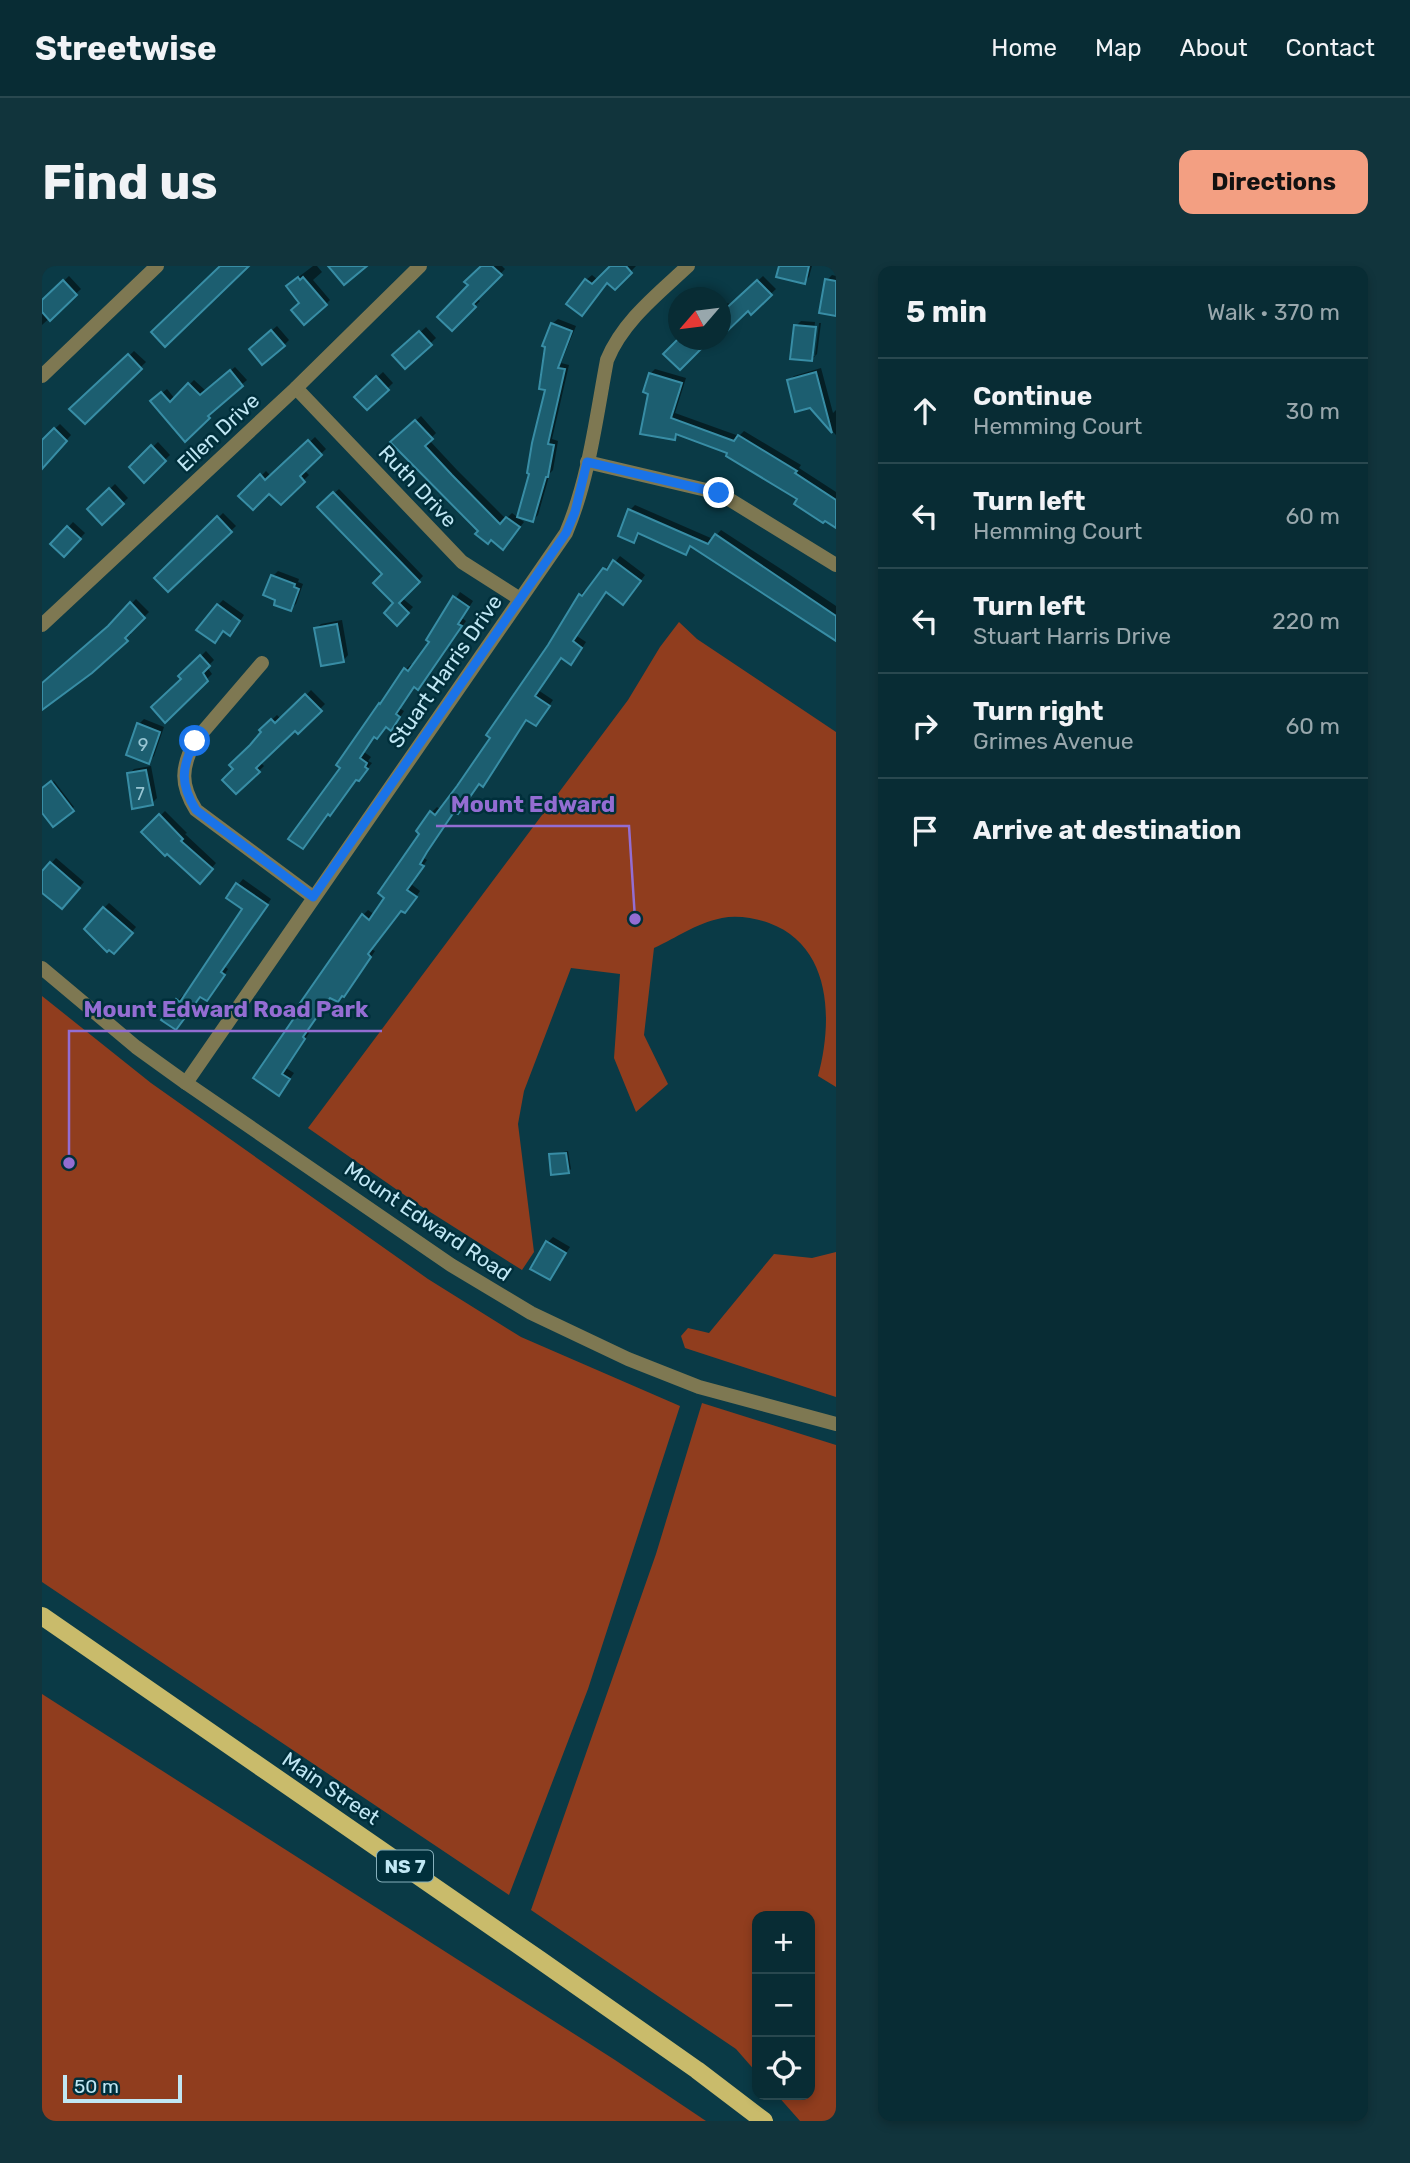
<!DOCTYPE html>
<meta charset="utf-8">
<style>
:root{--surface:#082c34;--page:#11343c;--text:#f1f3f6;--muted:#98a7ac;--line:#29484f;--accent:#f39f82}
body{margin:0;font-family:Rubik,sans-serif;background:var(--page);color:var(--text)}
.controls{position:absolute;right:21px;bottom:21px;display:grid;overflow:hidden;border-radius:14px;box-shadow:0 4px 10px #0003}
.controls button{width:63px;height:63px;display:grid;place-items:center;padding:0;border:0;border-bottom:2px solid var(--line);background:var(--surface);color:var(--text);font:35px sans-serif}
.compass{position:absolute;left:626px;top:21px;width:63px;height:63px;border-radius:50%;background:var(--surface);box-shadow:0 4px 10px #0003;rotate:242deg}
.scale{position:absolute;left:21px;bottom:18px;width:119px;box-sizing:border-box;padding-left:7px;border:4px solid #c0e7f4;border-top:0;font-size:19px;line-height:24px;white-space:nowrap;color:#c0e7f4;-webkit-text-stroke:5px #002f3b;paint-order:stroke}
.stop{position:absolute;width:21px;height:21px;margin:-16px;border:5px solid #1a73e8;border-radius:50%;background:#fff}
.stop.end{background:#1a73e8;border-color:#fff;box-shadow:0 2px 7px #0008}
.list{margin:0;padding:0;list-style:none}
h2{display:flex;justify-content:space-between;align-items:center;height:91px;margin:0;padding:0 28px;font-size:30px}
h2 small{font-size:23px;font-weight:400;color:var(--muted)}
.list li{display:grid;grid-template-columns:46px 1fr auto;gap:21px;align-items:center;box-sizing:border-box;height:105px;padding:0 28px;border-top:2px solid var(--line)}
.list b{display:block;font-size:26px;white-space:nowrap}
.list p{margin:0;font-size:23px;white-space:nowrap;color:var(--muted)}
.list em{font-size:23px;font-style:normal;color:var(--muted)}
.icon{flex:none;width:38px;height:38px;fill:none;stroke:currentColor;stroke-width:2;stroke-linecap:round;stroke-linejoin:round}
.map{position:relative;flex:none;width:794px;height:1855px;overflow:hidden;border-radius:14px}
header{display:flex;align-items:center;gap:42px;box-sizing:border-box;height:98px;padding:0 35px;background:var(--surface);border-bottom:2px solid var(--line)}
header strong{font-size:33px}
nav{display:flex;gap:38px;margin-inline-start:auto;font-size:24px}
.intro{display:flex;align-items:center;justify-content:space-between;box-sizing:border-box;height:168px;padding:0 42px}
h1{margin:0;font-size:49px}
.button{padding:18px 32px;border-radius:14px;background:var(--accent);color:#111;font-size:24px;font-weight:700}
main{display:flex;gap:42px;padding:0 42px}
aside{flex:1;background:var(--surface);border-radius:14px;box-shadow:0 4px 10px #0003}
.map>svg:first-child{display:block}
</style>
<header>
<strong>Streetwise</strong>
<nav><a>Home</a><a>Map</a><a>About</a><a>Contact</a></nav>
</header>
<div class="intro"><h1>Find us</h1><a class="button">Directions</a></div>
<main>
<div class="map">
<svg width="794" height="1855" viewBox="0 0 794 1855">
<rect width="100%" height="100%" fill="#0a3a46"/>
<g fill="#903d1e">
<path d="M637,356L655,373L794,466V821L776,810C791,755 790,680 727,657C713,652 695,649 680,652C652,658 636,671 612,682L602,769L626,818L594,846L572,792L578,708L529,702L482,825L476,858L492,986L480,1004L374,937L266,862L586,434L618,381Z"/>
<path d="M0,730L109,817L386,1013L479,1071L638,1140L546,1423L467,1629L0,1316Z"/>
<path d="M794,986V1131L643,1082L639,1070L646,1062L667,1067L732,988L770,992Z"/>
<path d="M660,1137L794,1179V1855H758L735,1829H768V1650H715V1807L694,1783L489,1644L614,1288Z"/>
<path d="M0,1428L573,1794L664,1855H0Z"/>
</g>
<g fill="#0007">
<path d="M271,0H275L280,6L271,14L288,34L284,38L259,37L250,16Z"/>
<path d="M441,0H460L463,3L435,32L438,35L410,63L428,19Z"/>
<path d="M571,0H594L573,22L566,15L545,43L544,14L550,9L556,14Z"/>
<path d="M739,0H770L767,11L762,16Z"/>
<path d="M790,9L794,10V48L785,14Z"/>
<path d="M27,10L39,23L0,59V36Z"/>
<path d="M721,10L734,23L709,46L706,43L678,70V45L686,37L689,40Z"/>
<path d="M516,53L534,60L519,97L527,99L510,173L516,175L511,204L508,207L496,249L491,254L489,207L505,122L510,58Z"/>
<path d="M759,55L773,56L769,90H773L777,57H779L775,88L770,93L754,60Z"/>
<path d="M235,60L247,74L242,79L214,78Z"/>
<path d="M384,61L394,72L363,101L353,89Z"/>
<path d="M636,67V74H666L638,102L623,88L637,74L633,70Z"/>
<path d="M92,85L104,96L43,156L57,119Z"/>
<path d="M193,101L205,114L170,144L171,146L143,173L115,131L125,123L133,133L152,114L164,125Z"/>
<path d="M779,102L791,147L794,144V169L746,115L752,110Z"/>
<path d="M613,103L644,112L633,147L697,170L702,165L759,199L757,202L794,226V261L758,233L688,186L638,167L633,173L608,127V108Z"/>
<path d="M341,106L351,117L325,142L314,131Z"/>
<path d="M379,150L394,167L387,174L415,204L464,253L470,247L482,256L466,276L438,264L351,176Z"/>
<path d="M18,158L29,169L0,201V175Z"/>
<path d="M273,171L284,183L262,204L267,209L239,237L227,226L199,230L224,205L230,211Z"/>
<path d="M116,176L128,189L102,214L90,201Z"/>
<path d="M73,218L86,232L60,257L47,243Z"/>
<path d="M297,223L381,310L360,332L371,341L355,358L354,336L342,308L277,241Z"/>
<path d="M593,239L671,273L679,264L739,303L794,340V374L650,279L643,286L598,267L592,275L578,269L588,244Z"/>
<path d="M181,247L194,260L126,324L115,312Z"/>
<path d="M31,256L43,267L22,289L11,278Z"/>
<path d="M578,290L603,309L586,331L565,325L535,370L544,376L534,391L529,396L520,390L496,424L511,434L498,453H485L446,513L441,518L438,516L413,544L390,579L382,592L385,594L369,618L378,625L368,640L360,643L329,683L333,685L307,724L302,729L289,730L264,765L267,767L244,802L252,807L237,828L213,812L321,649L326,644L333,649L390,546L395,541L399,544L416,521L538,329L543,324L546,326L563,303L568,298L570,300Z"/>
<path d="M236,305L257,313L256,316L261,318L254,338L248,343L231,310Z"/>
<path d="M418,326L431,335L420,352L424,355L381,416L373,419L357,442L362,445L354,457L345,460L333,469L322,486L329,491L326,495L330,497L317,513L314,512L266,576L301,501L297,499L364,403L369,398L372,400L389,376L387,374Z"/>
<path d="M94,333L107,346L87,366L89,368L49,405L0,443V418L71,357Z"/>
<path d="M181,334L202,349L193,363L182,364L173,375L176,339Z"/>
<path d="M300,354L306,389L301,395L274,363L279,358Z"/>
<path d="M164,385L172,394L165,401L170,408L123,454L142,413L139,410Z"/>
<path d="M269,424L283,438L256,465L253,462L218,496L222,500L195,526L221,467L219,464L235,449L240,454Z"/>
<path d="M102,453L122,461L112,490L107,496L97,458Z"/>
<path d="M109,500L115,532L110,537L87,508L92,503Z"/>
<path d="M12,515L32,541L11,558L0,544V524Z"/>
<path d="M123,545L145,567L143,568L174,597L158,615L102,566Z"/>
<path d="M14,592L42,616L25,636L13,639L0,628V608Z"/>
<path d="M201,613L229,633L183,701L186,703L170,728L159,729L139,757L135,735L141,729L143,731L203,643L186,631Z"/>
<path d="M67,637L94,661L77,681L62,642Z"/>
<path d="M526,885L529,903L527,905L508,889Z"/>
<path d="M511,971L528,981L508,1012L506,976Z"/>
</g>
<g fill="#1c5e70" stroke="#388da5" stroke-width="2">
<path d="M178,0H207L123,81L109,66Z"/>
<path d="M286,0H325L302,19Z"/>
<path d="M439,0H450L460,9L431,38L434,41L410,65L395,51L426,19L422,16Z"/>
<path d="M568,0H584L590,7L573,24L565,17L540,50L524,38L543,13L550,18Z"/>
<path d="M737,0H767L763,18L734,11Z"/>
<path d="M256,11L258,14L261,11L285,39L262,59L249,44L257,37L244,20Z"/>
<path d="M783,13L794,15V50L777,47Z"/>
<path d="M21,14L35,29L8,55L0,46V34Z"/>
<path d="M715,14L730,29L709,49L706,45L678,72V48Z"/>
<path d="M509,57L530,65L516,102L523,103L506,178L512,179L506,211H504L491,256L475,251L487,208L485,207L490,177L503,124L497,123L503,81L500,80Z"/>
<path d="M752,59L774,61L770,95L748,93Z"/>
<path d="M229,64L243,80L220,99L207,83Z"/>
<path d="M377,65L390,79L363,103L350,89Z"/>
<path d="M635,74H668L638,104L621,88Z"/>
<path d="M86,88L100,103L43,158L27,143Z"/>
<path d="M188,104L201,120L166,150L168,152L143,176L108,135L119,126L128,136L146,117L158,129Z"/>
<path d="M774,106L790,167L768,142L753,146L745,114Z"/>
<path d="M607,107L640,117L629,152L692,175L696,169L755,205L753,207L794,234V262L783,255L781,257L752,238L755,233L684,190L685,187L634,168L633,174L598,168L606,128L601,126Z"/>
<path d="M334,110L347,124L325,144L312,131Z"/>
<path d="M373,154L391,173L383,180L410,209L458,258L464,251L478,261L461,284L449,274L446,278L433,268L436,265L348,176Z"/>
<path d="M12,162L25,175L0,203V174Z"/>
<path d="M266,174L280,189L258,210L263,216L239,239L227,228L211,244L196,230L218,208L223,214Z"/>
<path d="M109,179L124,195L102,217L87,201Z"/>
<path d="M67,222L82,238L60,259L45,243Z"/>
<path d="M291,226L378,316L357,337L367,347L355,360L342,347L351,337L331,317L340,308L275,241Z"/>
<path d="M586,243L666,278L673,268L794,350V375L648,280L644,289L596,267L592,277L576,270Z"/>
<path d="M175,250L190,266L126,326L112,312Z"/>
<path d="M25,260L39,273L22,291L8,278Z"/>
<path d="M571,294L599,315L581,339L564,326L531,375L540,382L529,399L519,392L493,430L508,440L494,460L484,454L441,521L437,518L416,548L412,546L385,586L378,598L382,600L365,624L375,631L363,647L359,645L326,688L329,691L302,731L300,730L296,736L288,732L261,771L263,773L240,808L248,813L237,830L211,812L252,752L249,750L320,648L327,654L342,632L336,627L377,568L374,565L388,545L393,549L415,520L448,472L444,469L506,379L537,328L540,330L561,302L565,304Z"/>
<path d="M229,309L253,318L252,321L257,323L249,345L232,339L233,334L221,329Z"/>
<path d="M411,330L427,341L416,358L420,360L376,424L372,421L354,448L358,451L349,465L344,461L335,473L332,471L318,492L325,497L323,501L326,503L317,515L314,514L288,550L286,548L261,583L246,573L298,502L294,499L337,437L338,438L362,402L366,405L387,376L384,374Z"/>
<path d="M88,336L103,352L83,372L86,375L50,407L0,444V417L66,360Z"/>
<path d="M175,338L198,355L188,370L181,365L173,377L154,364Z"/>
<path d="M295,358L302,396L279,400L272,362Z"/>
<path d="M158,389L168,400L161,407L166,415L123,457L109,441L139,413L136,410Z"/>
<path d="M263,428L280,445L256,468L253,465L214,502L218,506L194,528L180,514L191,503L187,499L208,479L219,466L217,464L229,453L233,457Z"/>
<path d="M95,457L118,466L107,498L84,489Z"/>
<path d="M104,504L111,539L90,543L85,507Z"/>
<path d="M9,515L32,545L11,561L0,547V522Z"/>
<path d="M117,548L141,573L139,575L171,603L158,618L125,588L123,590L99,566Z"/>
<path d="M8,596L38,622L20,643L0,627V605Z"/>
<path d="M194,617L226,639L179,706L183,709L165,735L158,731L134,764L119,754L134,733L138,736L200,643L184,632Z"/>
<path d="M61,641L91,667L72,688L67,684L65,686L42,663Z"/>
<path d="M524,887L527,907L509,909L507,888Z"/>
<path d="M504,975L524,987L508,1014L488,1003Z"/>
</g>
<g fill="none" stroke-linecap="round" stroke-linejoin="round">
<g stroke="#7e7852" stroke-width="14">
<path d="M0,110L115,0"/>
<path d="M254,122L420,296L478,333"/>
<path d="M545,196L677,227L794,299"/>
<path d="M0,359L254,122L378,0"/>
<path d="M220,397L153,475C139,502 138,518 154,544L271,631"/>
<path d="M144,817L524,267C547,213 554,152 565,94C581,55 616,28 646,0"/>
</g>
<path stroke="#7e7852" stroke-width="14" d="M0,702L94,781L144,817L409,999L489,1047L586,1093L657,1121L794,1158"/>
<path stroke="#c9bb6b" stroke-width="18" d="M0,1350L498,1694L655,1804L722,1855"/>
</g>
<g fill="none" stroke-linecap="round" stroke-linejoin="round">
<path stroke="#1a73e8" stroke-width="9" d="M153,475C139,502 138,518 154,544L271,631L524,267L533,246L545,196L677,227"/>
</g>
<g text-anchor="middle" dominant-baseline="central" stroke-width="5" stroke-linejoin="round" paint-order="stroke">
<g font-size="18" fill="#97c5d3">
<text x="101" y="479">9</text>
<text x="98" y="528">7</text>
</g>
<rect fill="#002f3b" stroke="#86b0bc" stroke-width="2" x="335" y="1584.5" width="56" height="31" rx="5"/>
<g font-size="19" font-weight="bold" fill="#c0e7f4">
<text x="363" y="1600">NS 7</text>
</g>
<g font-size="21" fill="#c0e7f4" stroke="#002f3b">
<text transform="translate(176 166) rotate(-43)">Ellen Drive</text>
<text transform="translate(376 220) rotate(47)">Ruth Drive</text>
<text transform="translate(403 405) rotate(-55)">Stuart Harris Drive</text>
<text transform="translate(386 955) rotate(34)">Mount Edward Road</text>
<text transform="translate(289 1522) rotate(34)">Main Street</text>
</g>
</g>
<path fill="none" stroke="#936dd2" stroke-width="2.5" d="M593 653L587 560H394M27 897L27 765H340"/>
<g fill="#936dd2" stroke="#002f3b" stroke-width="2.5">
<circle cx="593" cy="653" r="7"/>
<circle cx="27" cy="897" r="7"/>
</g>
<g font-size="23" text-anchor="middle" font-weight="bold" fill="#936dd2" stroke="#002f3b" stroke-width="5" stroke-linejoin="round" paint-order="stroke">
<text x="491" y="546">Mount Edward</text>
<text x="184" y="751">Mount Edward Road Park</text>
</g>
</svg>
<div class="controls">
<button>+</button>
<button>−</button>
<button><svg class="icon" aria-label="locate" viewBox="0 0 24 24"><circle cx="12" cy="12" r="6"/><path d="M12 2v4M12 18v4M2 12h4M18 12h4"/></svg></button>
</div>
<svg class="compass" viewBox="-18 -18 36 36"><path d="M0-13l5 13h-10z" fill="#e53935"/><path d="M0 13l5-13h-10z" fill="#98a7ac"/></svg>
<div class="scale">50 m</div>
<div class="stop" style="left:153px;top:475px"></div>
<div class="stop end" style="left:677px;top:227px"></div>
</div>
<aside>
<h2>5 min<small>Walk · 370 m</small></h2>
<ul class="list">
<li><svg class="icon" aria-label="ahead" viewBox="0 0 24 24"><path d="M12 20V5M6 11l6-6 6 6"/></svg><div><b>Continue</b><p>Hemming Court</p></div><em>30 m</em></li>
<li><svg class="icon" aria-label="left" viewBox="0 0 24 24"><path d="M17 20v-9H6M10 6l-5 5 5 5"/></svg><div><b>Turn left</b><p>Hemming Court</p></div><em>60 m</em></li>
<li><svg class="icon" aria-label="left" viewBox="0 0 24 24"><path d="M17 20v-9H6M10 6l-5 5 5 5"/></svg><div><b>Turn left</b><p>Stuart Harris Drive</p></div><em>220 m</em></li>
<li><svg class="icon" aria-label="right" viewBox="0 0 24 24"><path d="M7 20v-9h11M14 6l5 5-5 5"/></svg><div><b>Turn right</b><p>Grimes Avenue</p></div><em>60 m</em></li>
<li><svg class="icon" aria-label="arrive" viewBox="0 0 24 24"><path d="M6 21V4h12l-3 4 3 4H6"/></svg><div><b>Arrive at destination</b></div></li>
</ul>
</aside>
</main>
